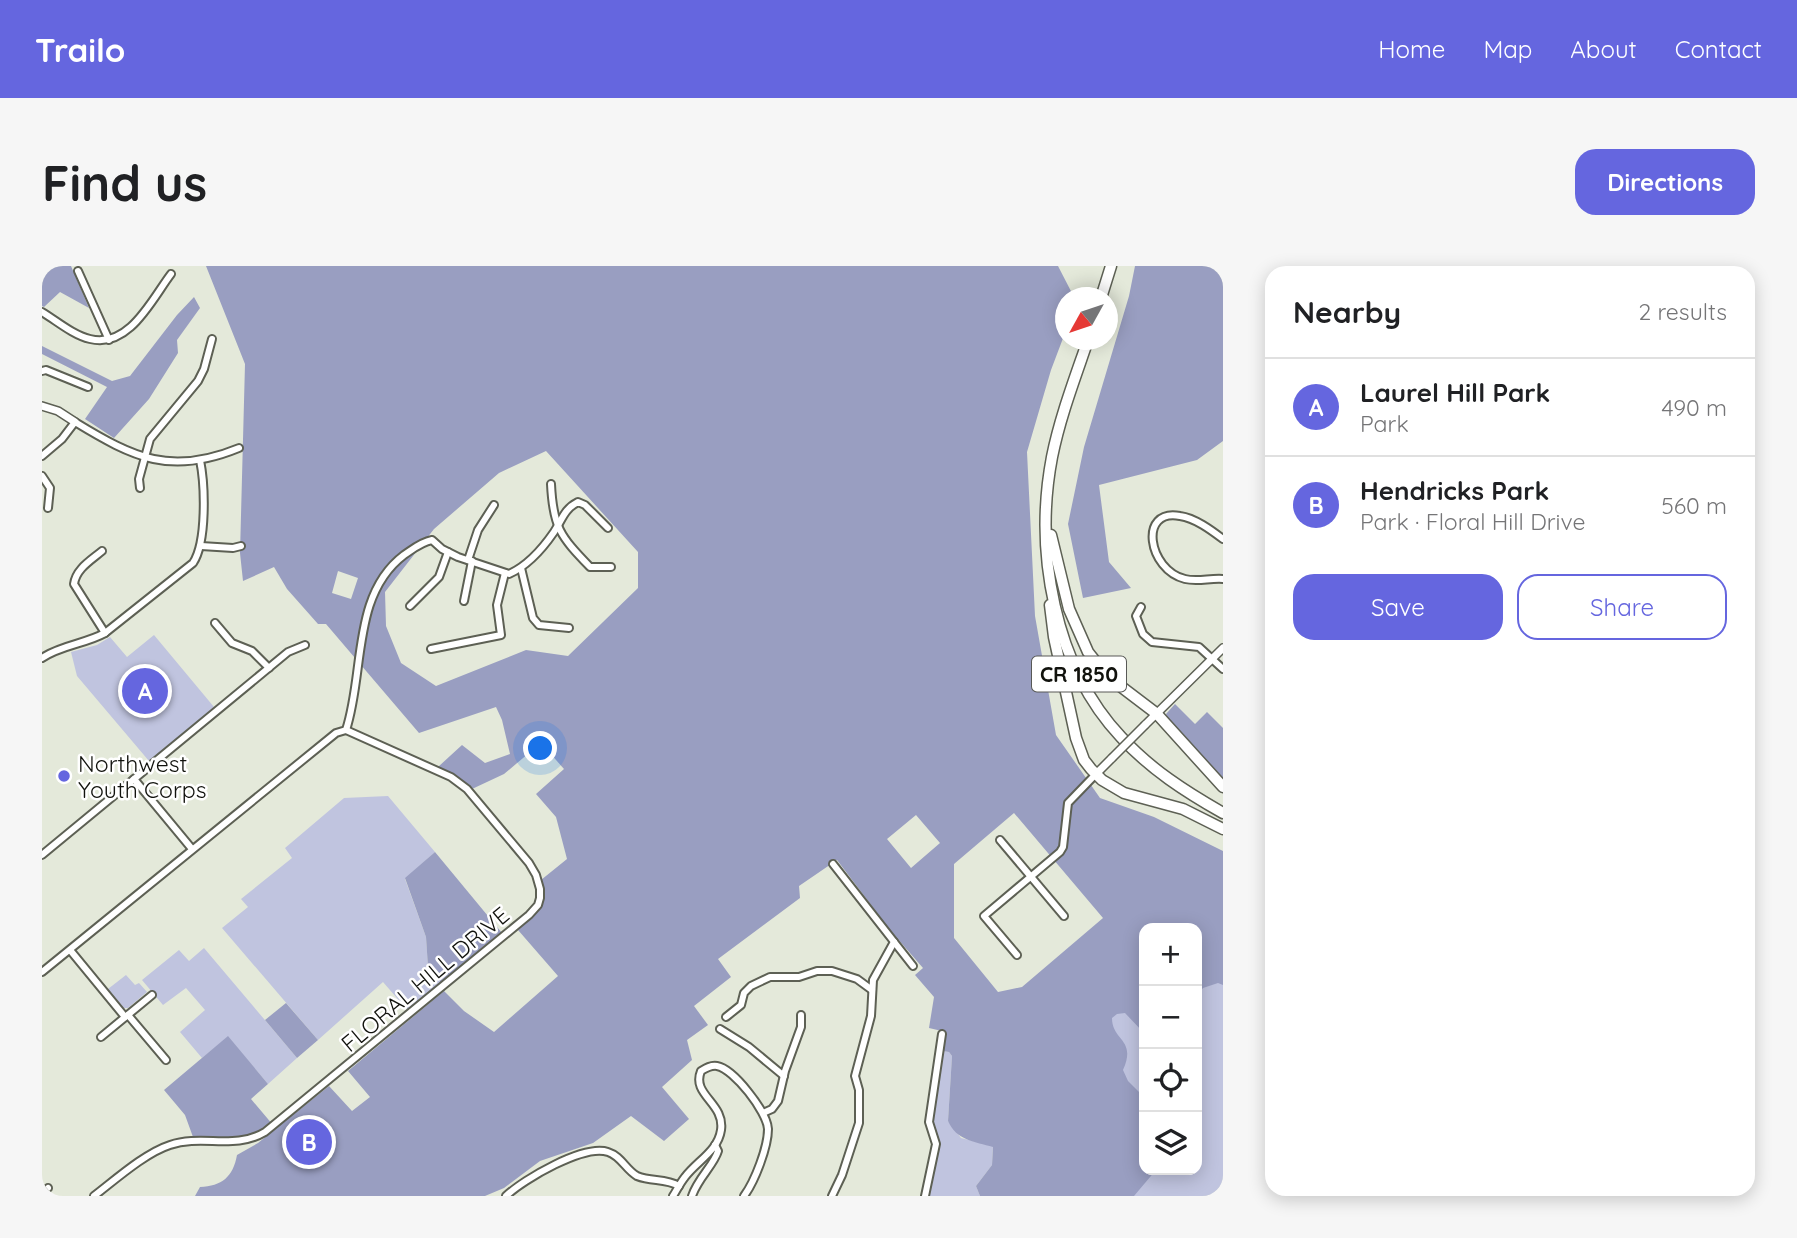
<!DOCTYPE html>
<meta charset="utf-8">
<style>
:root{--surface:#fff;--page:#f6f6f6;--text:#202124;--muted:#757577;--line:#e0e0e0;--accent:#6566df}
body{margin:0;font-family:Quicksand,sans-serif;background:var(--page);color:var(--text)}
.controls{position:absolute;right:21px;bottom:21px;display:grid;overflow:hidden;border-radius:14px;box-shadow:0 4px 18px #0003}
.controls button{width:63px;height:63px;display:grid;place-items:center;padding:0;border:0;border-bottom:2px solid var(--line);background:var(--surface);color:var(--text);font:35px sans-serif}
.compass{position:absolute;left:1013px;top:21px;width:63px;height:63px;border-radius:50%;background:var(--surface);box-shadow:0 4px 18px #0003;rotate:230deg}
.you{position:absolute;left:499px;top:483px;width:24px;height:24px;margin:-18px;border:5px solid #fff;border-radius:50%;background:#1a73e8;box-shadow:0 0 0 10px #1a73e833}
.badge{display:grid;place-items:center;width:46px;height:46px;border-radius:50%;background:var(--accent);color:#fff;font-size:23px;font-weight:700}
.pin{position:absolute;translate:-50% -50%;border:4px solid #fff;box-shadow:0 2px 7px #0006}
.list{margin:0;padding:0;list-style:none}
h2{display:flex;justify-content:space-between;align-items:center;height:91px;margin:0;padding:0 28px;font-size:30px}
h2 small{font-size:23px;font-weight:400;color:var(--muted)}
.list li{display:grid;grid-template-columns:46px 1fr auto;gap:21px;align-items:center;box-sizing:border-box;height:98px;padding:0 28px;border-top:2px solid var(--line)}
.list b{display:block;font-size:26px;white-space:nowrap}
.list p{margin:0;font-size:23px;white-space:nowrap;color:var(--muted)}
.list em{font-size:23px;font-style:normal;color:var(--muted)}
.actions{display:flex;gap:14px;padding:21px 28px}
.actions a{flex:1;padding:16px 0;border:2px solid var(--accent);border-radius:21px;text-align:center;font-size:24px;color:var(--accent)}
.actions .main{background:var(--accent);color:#fff}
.icon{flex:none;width:38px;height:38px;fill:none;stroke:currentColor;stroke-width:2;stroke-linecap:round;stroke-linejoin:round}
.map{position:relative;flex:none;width:1181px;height:930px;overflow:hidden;border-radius:21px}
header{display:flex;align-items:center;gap:42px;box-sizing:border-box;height:98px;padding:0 35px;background:var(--accent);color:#fff}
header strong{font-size:33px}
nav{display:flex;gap:38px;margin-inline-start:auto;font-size:24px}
.intro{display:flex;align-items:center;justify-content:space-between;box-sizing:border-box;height:168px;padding:0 42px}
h1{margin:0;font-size:49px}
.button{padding:18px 32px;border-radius:21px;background:var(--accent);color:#fff;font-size:24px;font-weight:700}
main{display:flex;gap:42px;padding:0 42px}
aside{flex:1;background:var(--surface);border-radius:21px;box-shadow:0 4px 18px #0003}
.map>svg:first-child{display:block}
</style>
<header>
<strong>Trailo</strong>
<nav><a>Home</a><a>Map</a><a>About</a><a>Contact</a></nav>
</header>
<div class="intro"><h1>Find us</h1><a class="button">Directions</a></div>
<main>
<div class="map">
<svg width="1181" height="930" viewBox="0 0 1181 930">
<rect width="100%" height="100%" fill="#e4e9da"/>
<g fill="#c0c4df">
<path d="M112,369L172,441L107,495L35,410L29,386L55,379L68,371L85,391Z"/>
<path d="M346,530L393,586L363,613L384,671L386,701L399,717L367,746L341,716L276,774L180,662L206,641L199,633L250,592L243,582L302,532Z"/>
<path d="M162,682L255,792L226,818L186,771L160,792L138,766L163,744L144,722L121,739L100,714L137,684L147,695Z"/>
<path d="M84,709L93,719L97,717L105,726L86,742H82L66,723Z"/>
<path d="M1181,709V930H1049L1052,760L1102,729V904H1155V715Z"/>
<path d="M900,785L907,786L910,790L906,855L919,872L951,880L950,899L934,920L938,930H886L896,884L890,856Z"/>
</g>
<g fill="#999ec1" fill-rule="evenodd">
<path d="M0,0H29L47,42L18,26L2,41L0,40Z"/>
<path d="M164,0H1016L1032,31L1024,32L1023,67L1009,104L985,186L993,350L1014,469L1058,532L1112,551L1181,585V719L1176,717L1161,722L1155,730V662H1102V767L1083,747L1075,748L1070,752C1070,775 1095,773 1081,804L1086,815L1102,831V904H1114L1092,930H938L934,920L950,899L951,881C933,876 914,874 906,855L910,790L907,786L900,785L904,766L887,762L892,731L873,709L881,702L848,664L795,594L757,620L758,632L676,693L689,711L652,740L666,759L645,774L650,794L620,821L647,853L622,875L589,850L551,877L498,895L462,922L443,930H153L158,921C180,920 191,911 195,889L216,877L287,820L310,845L328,831L306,805L402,725L422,745L452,766L516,710L476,664C494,648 508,640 499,614L525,593L514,551L494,528L522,503L499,477L462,508L430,523L415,510L396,501L420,479L443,497L468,488L460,454L454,441L377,467L284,358H276L245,323L232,301L201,315L198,287L203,98ZM504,185L596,286V322L526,390L484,384L394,420L359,397L344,360L343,326L392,263L457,207ZM296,305L316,312L309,333L290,327ZM972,547L1061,652L980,721L956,726L912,672V598ZM874,549L898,577L869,602L845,573Z"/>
<path d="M1093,0H1181V175L1155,194L1057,219L1067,296L1089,322L1041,332L1026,258L1042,181L1087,30Z"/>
<path d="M152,31L158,42L135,74L136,87L107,133L72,172L43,153L65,121L0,88V80L70,115L88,110L135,49Z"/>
<path d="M1133,438L1153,458L1165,446L1181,462V515L1126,455L1124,448Z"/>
<path d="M393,586L460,667L399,717L386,701L384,671L363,612Z"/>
<path d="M244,737L276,774L255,792L223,754Z"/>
<path d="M186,770L226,818L209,833L231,859L205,872L151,871L143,849L122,824Z"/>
</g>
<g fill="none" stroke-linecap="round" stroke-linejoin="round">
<g stroke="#5d6054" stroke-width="10">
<g id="minor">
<path d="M36,5L67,74"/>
<path d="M0,46C15,55 31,69 48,73C87,83 110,33 129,8"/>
<path d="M0,105L4,104L46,121"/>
<path d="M0,190L20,173L33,156C92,192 129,210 197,182"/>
<path d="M0,210L8,222L6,242"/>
<path d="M509,218C511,261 518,270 548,301H569"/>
<path d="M98,222L97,213L108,173L156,115L162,103L170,73"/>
<path d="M1181,273C1169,264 1153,252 1138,250C1096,242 1106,304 1143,313C1155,316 1168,312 1181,313"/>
<path d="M159,280L191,282L199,280"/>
<path d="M60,285C48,295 34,303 32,318L63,367"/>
<path d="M426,294L436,264L452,239"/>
<path d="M479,302L491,352L497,359L527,362"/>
<path d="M422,335L430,295"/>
<path d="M368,340L397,311L406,286"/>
<path d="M1099,341L1094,350L1101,368L1110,376L1157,381L1181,403"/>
<path d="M173,357L190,377L210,385L227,402"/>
<path d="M389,383L459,369L455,339L463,307"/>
<path d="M0,392C19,379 43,378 63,367L151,297C165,276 163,219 158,194"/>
<path d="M92,513L150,583"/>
<path d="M958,574L1022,650"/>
<path d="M0,589L246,386L263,379"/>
<path d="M791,598L871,700"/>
<path d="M28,684L83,751"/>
<path d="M975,689L942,650L1018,586L1021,581L1026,537L1054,508"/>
<path d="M0,706L294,467L304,464C323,407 309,329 362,289C371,283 379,276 390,274L400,283L416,291L467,308C485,300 501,282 512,266C520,254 522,243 536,236L543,239L566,262"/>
<path d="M86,749L124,794"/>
<path d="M684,751L699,739L702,727L709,720L728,711H757L775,705H790L815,713L830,724"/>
<path d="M678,763L707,781L742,810"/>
<path d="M59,771L110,729"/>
<path d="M721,847L730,843L736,835L743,805L759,761V749"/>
<path d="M0,927L6,922"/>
<path d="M52,930C73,914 103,887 128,879C160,868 193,884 223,866L487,649L496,639L498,632V623L494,609L487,597L425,523L409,511L304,464"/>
<path d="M464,930C482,913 542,878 566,886C579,890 584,904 595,910C610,916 623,912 637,920"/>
<path d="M631,930C635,924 638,917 643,911C655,895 676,885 679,864C683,837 649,829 659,805C664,802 669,799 675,800C692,803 725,846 726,863C726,881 713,915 702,930"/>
<path d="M650,930C656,912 672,899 676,885L673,879"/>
<path d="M790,930L800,909L817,857V824L813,810L829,750L831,714L852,676"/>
<path d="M883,930L894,878L887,856L900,768"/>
</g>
</g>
<g stroke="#5d6054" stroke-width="10">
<g id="tertiary">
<path d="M0,140L16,145L33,156"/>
<path d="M1103,459L1181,382"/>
<path d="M1054,508L1070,492"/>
</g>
</g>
<g stroke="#5d6054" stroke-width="13">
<g id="primary">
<path d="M1059,32L1069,0"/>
<path d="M1046,74C1033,112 1018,151 1010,191C992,285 1012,400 1079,471C1108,503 1144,526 1181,547"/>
<path d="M1009,269L1027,343L1046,386L1065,410L1115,448L1181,521"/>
<path d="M1008,339L1012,371L1034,472L1042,494L1049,503L1060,514L1082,527L1141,543L1181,563"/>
</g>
</g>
<use href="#minor" stroke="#fff" stroke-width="6"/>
<use href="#tertiary" stroke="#fff" stroke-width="7"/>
<use href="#primary" stroke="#fff" stroke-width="10"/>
<g stroke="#5d6054" stroke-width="10" stroke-linecap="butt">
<path id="tertiary-bridge" d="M1070,492L1103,459"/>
</g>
<use href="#tertiary-bridge" stroke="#fff" stroke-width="7"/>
</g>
<circle fill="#6566df" stroke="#fff" stroke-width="2.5" cx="22" cy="510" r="7"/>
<g text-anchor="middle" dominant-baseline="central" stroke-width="5" stroke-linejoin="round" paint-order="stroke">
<rect fill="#fff" stroke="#585956" stroke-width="2" x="990" y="390.5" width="94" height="35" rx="5"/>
<g font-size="21" font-weight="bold" fill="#11120d">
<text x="1037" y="408">CR 1850</text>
</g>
<g font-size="23" fill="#11120d" stroke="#fff" text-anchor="start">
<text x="36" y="497">Northwest<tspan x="36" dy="26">Youth Corps</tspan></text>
</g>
<g font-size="23" fill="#11120d" stroke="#fff">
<text transform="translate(383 713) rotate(-40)">FLORAL HILL DRIVE</text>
</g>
</g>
</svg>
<div class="controls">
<button>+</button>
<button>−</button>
<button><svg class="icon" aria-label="locate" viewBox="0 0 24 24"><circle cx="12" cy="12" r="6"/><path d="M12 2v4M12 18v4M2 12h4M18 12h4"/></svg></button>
<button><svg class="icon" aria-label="layers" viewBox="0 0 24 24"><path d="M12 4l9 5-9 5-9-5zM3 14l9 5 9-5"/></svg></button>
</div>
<svg class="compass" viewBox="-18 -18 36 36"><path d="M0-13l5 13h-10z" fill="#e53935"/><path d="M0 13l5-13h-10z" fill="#757577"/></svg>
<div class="you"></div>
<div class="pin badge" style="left:103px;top:425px">A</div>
<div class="pin badge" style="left:267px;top:876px">B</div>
</div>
<aside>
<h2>Nearby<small>2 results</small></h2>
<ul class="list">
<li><span class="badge">A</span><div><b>Laurel Hill Park</b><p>Park</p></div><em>490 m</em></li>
<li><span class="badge">B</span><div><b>Hendricks Park</b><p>Park · Floral Hill Drive</p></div><em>560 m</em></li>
</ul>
<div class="actions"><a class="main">Save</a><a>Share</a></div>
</aside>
</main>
